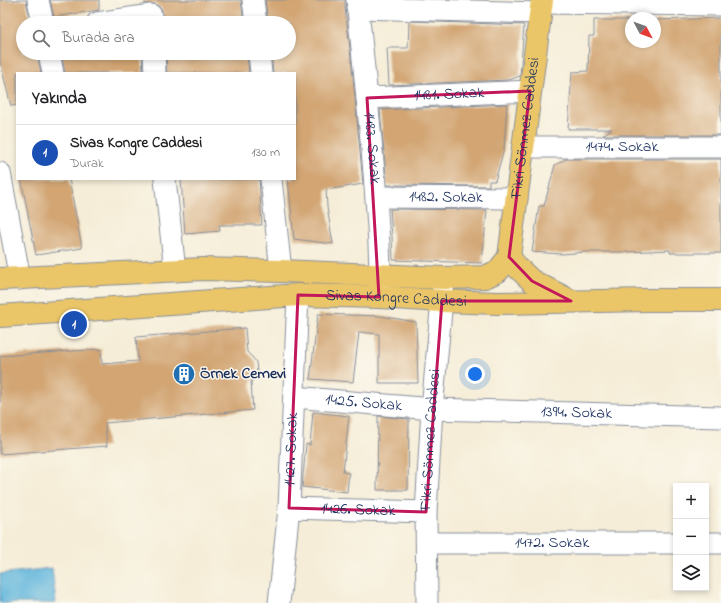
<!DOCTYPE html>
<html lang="tr">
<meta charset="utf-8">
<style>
:root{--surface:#fff;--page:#f6f6f6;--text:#202124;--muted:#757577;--line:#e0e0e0;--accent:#7c3aed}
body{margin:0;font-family:"Indie Flower",sans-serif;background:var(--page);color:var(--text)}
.controls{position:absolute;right:12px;bottom:12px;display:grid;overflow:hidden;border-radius:0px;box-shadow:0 2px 6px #0003}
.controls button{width:36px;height:36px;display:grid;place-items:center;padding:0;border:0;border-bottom:1px solid var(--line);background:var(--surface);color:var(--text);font:20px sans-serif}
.compass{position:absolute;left:625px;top:12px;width:36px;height:36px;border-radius:50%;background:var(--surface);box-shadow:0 2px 6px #0003;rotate:131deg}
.you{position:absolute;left:475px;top:374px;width:14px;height:14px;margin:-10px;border:3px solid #fff;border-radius:50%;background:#1a73e8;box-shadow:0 0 0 6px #1a73e833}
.badge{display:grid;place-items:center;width:26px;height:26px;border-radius:50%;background:var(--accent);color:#fff;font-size:13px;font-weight:700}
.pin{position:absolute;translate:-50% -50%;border:2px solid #fff;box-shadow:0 1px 4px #0006}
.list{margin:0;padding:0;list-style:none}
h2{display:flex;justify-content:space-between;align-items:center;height:52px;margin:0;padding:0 16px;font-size:17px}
h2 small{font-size:13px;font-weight:400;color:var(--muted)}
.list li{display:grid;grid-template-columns:26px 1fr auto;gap:12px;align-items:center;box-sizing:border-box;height:56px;padding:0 16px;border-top:1px solid var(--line)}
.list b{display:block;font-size:15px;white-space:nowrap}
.list p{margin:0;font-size:13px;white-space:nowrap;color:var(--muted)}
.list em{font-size:13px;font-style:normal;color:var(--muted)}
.icon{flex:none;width:22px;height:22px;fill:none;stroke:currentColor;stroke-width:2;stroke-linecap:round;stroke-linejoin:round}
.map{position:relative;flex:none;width:721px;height:603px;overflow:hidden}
.search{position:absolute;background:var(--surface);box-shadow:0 2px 6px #0003;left:16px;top:16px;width:280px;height:44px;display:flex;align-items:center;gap:10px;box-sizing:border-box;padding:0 14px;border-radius:22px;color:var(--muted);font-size:15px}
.panel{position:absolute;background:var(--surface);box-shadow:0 2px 6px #0003;left:16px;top:72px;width:280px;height:108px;border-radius:0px}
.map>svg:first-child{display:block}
</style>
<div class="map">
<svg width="721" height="603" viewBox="0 0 721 603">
<rect width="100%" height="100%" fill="#fbf7ec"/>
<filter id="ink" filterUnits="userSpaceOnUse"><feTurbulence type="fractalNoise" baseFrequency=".025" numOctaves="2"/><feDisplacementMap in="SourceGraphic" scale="8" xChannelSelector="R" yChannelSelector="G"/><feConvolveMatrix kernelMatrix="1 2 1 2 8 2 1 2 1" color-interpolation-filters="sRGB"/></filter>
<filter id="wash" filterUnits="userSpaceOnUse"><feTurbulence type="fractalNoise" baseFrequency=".012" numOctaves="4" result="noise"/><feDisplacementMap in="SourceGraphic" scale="16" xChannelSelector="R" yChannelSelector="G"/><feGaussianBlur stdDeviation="0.9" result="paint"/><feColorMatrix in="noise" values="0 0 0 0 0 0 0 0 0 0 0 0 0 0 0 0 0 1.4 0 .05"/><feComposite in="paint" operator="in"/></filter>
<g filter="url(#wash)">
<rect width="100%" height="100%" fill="#f5edd7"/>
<path fill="#60b6dc" stroke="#3e729d" d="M52,568L56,603H0V574Z"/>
<g id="blocks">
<g fill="#d2a573">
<path d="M0,0H26L31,23H23V53H37L41,73H17V105L11,106L0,62Z"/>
<path d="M50,0H99V10L54,17Z"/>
<path d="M145,0H241L244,23H160L162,19L163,14L161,8L155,4H145Z"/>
<path d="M265,0H345V8L352,66L363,184L326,190L327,207L333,244L294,239L288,179H295V73H273L271,53H289V23H268Z"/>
<path d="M721,18V135H603L612,129H568L572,72L588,71L589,36H594V20H631V42H655V20Z"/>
<path d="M409,21L524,25L520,76L509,80L389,85L387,48H408Z"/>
<path d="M61,53H142L143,73H65Z"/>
<path d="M166,53H247L249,73H167Z"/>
<path d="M507,104L504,149L495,181H489V186L387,185L380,110Z"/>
<path d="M566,159H721V253H670V250L627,252H586L562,254L532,252L539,206H544L555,165Z"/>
<path d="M21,179H69L82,248L36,255Z"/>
<path d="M181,179H259L262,225H219L220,231L185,234Z"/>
<path d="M390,209L487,210L482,263L393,260L392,236Z"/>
<path d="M318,314L381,316L416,322L418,383H379V334L359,332L353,382L310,379Z"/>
<path d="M245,328L247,352L253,358L256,362L257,372L256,375L251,382L253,410L105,423L107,446L0,454V356L101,349L102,364L138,361L136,337Z"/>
<path d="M313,412L349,416L343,472L349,473L347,492L302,487L306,444L310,445Z"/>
<path d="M378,416L409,419L408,490H377Z"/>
</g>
</g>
</g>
<g filter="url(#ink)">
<use href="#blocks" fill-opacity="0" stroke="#888e9a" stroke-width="1"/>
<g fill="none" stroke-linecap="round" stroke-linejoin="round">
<g stroke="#888e9a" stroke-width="23">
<g id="minor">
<path d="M38,0L43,23"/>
<path d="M253,0L256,23"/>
<path id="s1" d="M357,0C363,58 369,115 374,173C377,213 381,253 380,292"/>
<path d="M541,3L721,5"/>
<path d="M357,8L540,13"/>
<path d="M97,23L151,15"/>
<path d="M49,53L53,73"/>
<path d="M154,53L155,73"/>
<path d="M259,53L261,73"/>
<path id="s2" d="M367,98L530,91"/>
<path id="s3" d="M523,147H721"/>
<path d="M0,173L20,279"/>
<path d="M165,179L175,271"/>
<path d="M271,179L281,271"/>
<path id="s4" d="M376,197L517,198"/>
<path id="s5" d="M294,397L432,409L721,417"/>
<path id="s6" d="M289,508L426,512"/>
<path id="s7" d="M427,543H676"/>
<path d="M706,543H721"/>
<path id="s8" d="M279,603L289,508L298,295"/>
<path id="s9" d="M427,603L426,512L432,409L444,278"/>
</g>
</g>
<g stroke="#888e9a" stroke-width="24">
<g id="major">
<path id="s10" d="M509,257L542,0"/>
<path d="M509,257L518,268L532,281L569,300"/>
<path d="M0,279L203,269L281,271L444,278L485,277L498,271L509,257"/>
<path id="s11" d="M0,316L298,295L379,297L442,301L498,303L648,300H721"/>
</g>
</g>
<use href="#minor" stroke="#fff" stroke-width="21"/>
<use href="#major" stroke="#ebc669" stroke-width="22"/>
</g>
</g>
<path fill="none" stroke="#c2185b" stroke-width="3" stroke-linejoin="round" d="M530,91L509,257L532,281L571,301H442L426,512L289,508L298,295L379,297L367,98Z"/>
<defs>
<g id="building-disc" transform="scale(1.15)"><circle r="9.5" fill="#1f6fb2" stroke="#fbf7ec"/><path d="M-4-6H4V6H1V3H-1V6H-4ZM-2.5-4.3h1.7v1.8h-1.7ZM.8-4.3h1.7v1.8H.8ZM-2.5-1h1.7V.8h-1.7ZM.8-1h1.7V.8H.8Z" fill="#fff"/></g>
</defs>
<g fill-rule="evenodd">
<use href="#building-disc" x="184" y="374"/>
</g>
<g text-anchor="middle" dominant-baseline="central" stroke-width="3" stroke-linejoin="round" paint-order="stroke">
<g font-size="16" fill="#1b2f5e" stroke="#fbf7ec">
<text stroke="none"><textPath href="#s2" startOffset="82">1481. Sokak</textPath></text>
<text stroke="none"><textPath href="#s10" startOffset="130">Fikri Sönmez Caddesi</textPath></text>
<text stroke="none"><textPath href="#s3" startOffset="99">1474. Sokak</textPath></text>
<text stroke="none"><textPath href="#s1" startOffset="149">1483. Sokak</textPath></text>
<text stroke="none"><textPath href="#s4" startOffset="70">1482. Sokak</textPath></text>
<text stroke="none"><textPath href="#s11" startOffset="397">Sivas Kongre Caddesi</textPath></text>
<text stroke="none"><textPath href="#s5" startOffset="70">1425. Sokak</textPath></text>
<text stroke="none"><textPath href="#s5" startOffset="283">1394. Sokak</textPath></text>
<text stroke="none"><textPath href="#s9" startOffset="163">Fikri Sönmez Caddesi</textPath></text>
<text stroke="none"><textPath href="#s8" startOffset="154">1427. Sokak</textPath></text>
<text stroke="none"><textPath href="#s6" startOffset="69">1426. Sokak</textPath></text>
<text stroke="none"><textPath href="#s7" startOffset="125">1472. Sokak</textPath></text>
</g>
<g font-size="16" font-weight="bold" fill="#1b2f5e" stroke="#fbf7ec" text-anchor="start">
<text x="200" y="374">Örnek Cemevi</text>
</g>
</g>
</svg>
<div class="controls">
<button>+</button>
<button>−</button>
<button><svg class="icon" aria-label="layers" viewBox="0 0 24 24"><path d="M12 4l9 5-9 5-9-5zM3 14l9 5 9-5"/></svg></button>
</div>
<svg class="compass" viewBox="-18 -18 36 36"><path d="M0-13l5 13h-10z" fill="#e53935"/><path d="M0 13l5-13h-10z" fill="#757577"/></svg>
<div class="you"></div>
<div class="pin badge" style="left:74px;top:324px;background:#1a4fb4">1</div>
<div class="search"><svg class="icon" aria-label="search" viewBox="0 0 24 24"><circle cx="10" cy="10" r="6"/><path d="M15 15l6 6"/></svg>Burada ara</div>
<section class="panel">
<h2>Yakında<small></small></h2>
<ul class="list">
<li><span class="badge" style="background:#1a4fb4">1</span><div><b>Sivas Kongre Caddesi</b><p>Durak</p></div><em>130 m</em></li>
</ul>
</section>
</div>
